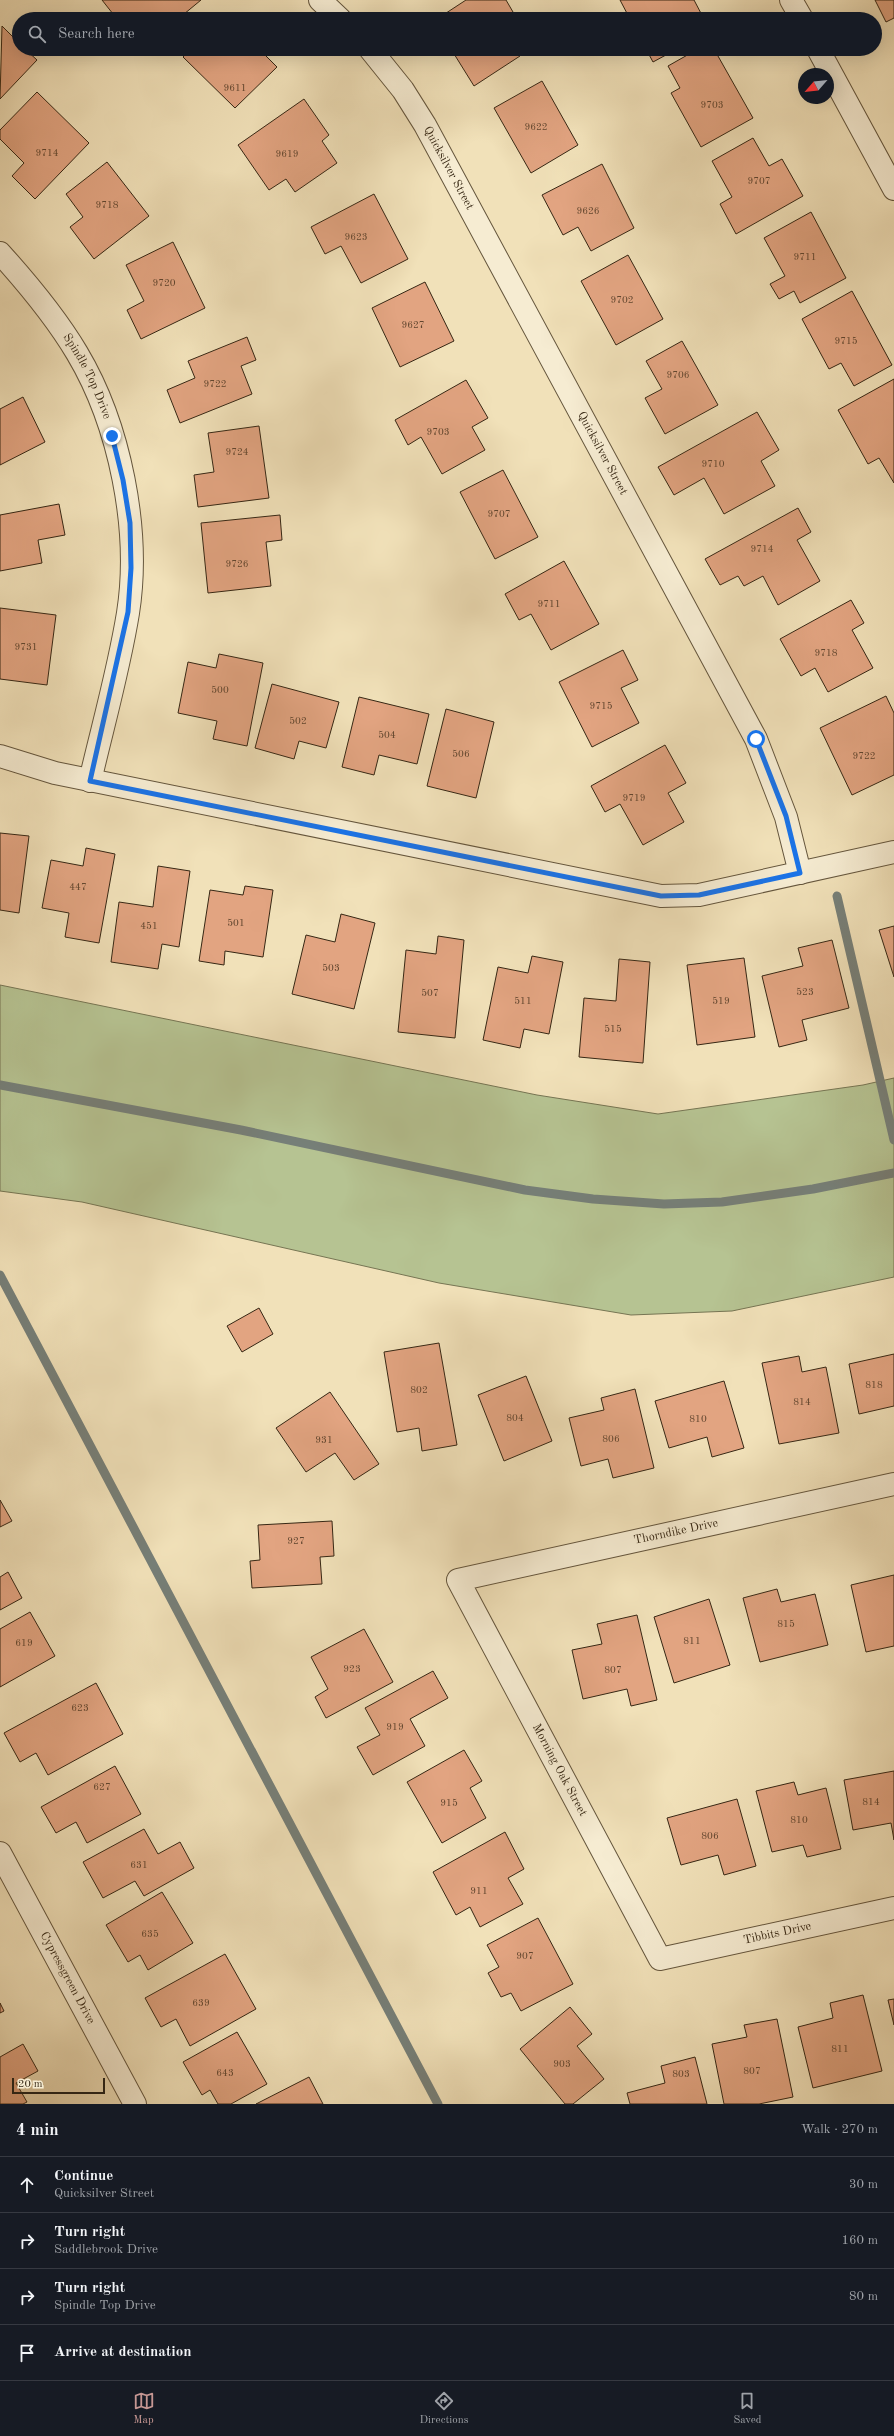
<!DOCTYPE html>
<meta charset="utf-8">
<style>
:root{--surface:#171b24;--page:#242831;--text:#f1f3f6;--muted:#9ea1a6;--line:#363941;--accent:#c59692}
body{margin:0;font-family:"Old Standard TT",serif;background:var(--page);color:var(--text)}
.compass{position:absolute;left:798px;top:68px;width:36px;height:36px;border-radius:50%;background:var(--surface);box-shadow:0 4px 16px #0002;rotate:242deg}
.scale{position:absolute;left:12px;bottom:10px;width:93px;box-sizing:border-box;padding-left:4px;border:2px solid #362714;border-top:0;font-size:11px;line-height:14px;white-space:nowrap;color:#362714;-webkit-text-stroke:3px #f6ecd2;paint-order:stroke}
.stop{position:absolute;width:12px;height:12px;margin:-9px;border:3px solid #1a73e8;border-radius:50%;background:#fff}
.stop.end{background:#1a73e8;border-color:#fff;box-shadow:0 1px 4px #0008}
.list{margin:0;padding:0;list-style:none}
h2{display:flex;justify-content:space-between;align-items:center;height:52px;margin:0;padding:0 16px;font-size:17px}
h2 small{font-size:13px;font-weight:400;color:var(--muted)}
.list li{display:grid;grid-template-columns:26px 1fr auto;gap:12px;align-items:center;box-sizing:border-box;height:56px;padding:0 16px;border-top:1px solid var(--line)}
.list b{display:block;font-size:15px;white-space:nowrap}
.list p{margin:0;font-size:13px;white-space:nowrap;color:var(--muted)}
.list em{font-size:13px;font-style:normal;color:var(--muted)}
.icon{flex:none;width:22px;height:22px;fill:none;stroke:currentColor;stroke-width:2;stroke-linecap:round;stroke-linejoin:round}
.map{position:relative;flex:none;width:894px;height:2104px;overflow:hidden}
.search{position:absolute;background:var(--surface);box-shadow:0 4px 16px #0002;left:12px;right:12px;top:12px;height:44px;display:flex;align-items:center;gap:10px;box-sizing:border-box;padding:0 14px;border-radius:22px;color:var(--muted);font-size:15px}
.sheet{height:276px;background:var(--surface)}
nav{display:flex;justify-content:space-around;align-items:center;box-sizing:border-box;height:56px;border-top:1px solid var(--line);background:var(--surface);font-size:11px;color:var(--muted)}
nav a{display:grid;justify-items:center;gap:2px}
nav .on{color:var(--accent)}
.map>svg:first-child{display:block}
</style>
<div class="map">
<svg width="894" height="2104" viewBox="0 0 894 2104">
<rect width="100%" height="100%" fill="#f1e1b9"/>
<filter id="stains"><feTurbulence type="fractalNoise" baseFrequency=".005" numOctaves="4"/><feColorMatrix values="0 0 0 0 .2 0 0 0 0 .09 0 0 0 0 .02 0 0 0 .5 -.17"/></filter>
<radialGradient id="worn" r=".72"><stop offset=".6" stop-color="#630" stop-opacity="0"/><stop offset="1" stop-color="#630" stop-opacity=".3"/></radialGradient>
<path fill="#b6c392" stroke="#767553" d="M0,985L537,1095L658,1114L863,1085L894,1078V1277L732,1311L631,1315L439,1283L82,1202L0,1191Z"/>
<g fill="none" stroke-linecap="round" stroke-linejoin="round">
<g stroke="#767f78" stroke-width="9">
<path d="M837,896L894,1140"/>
<path d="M0,1085L241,1130L525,1190L593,1199L664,1204L722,1202L813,1189L894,1173"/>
<path d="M0,1275L438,2104"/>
</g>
</g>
<g fill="#e2a481" stroke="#362714">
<path d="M102,0H201L178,19H117Z"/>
<path d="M466,0H506L513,12L502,19H437Z"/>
<path d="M620,0H694L704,19H630Z"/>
<path d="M875,0H894V18L886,22Z"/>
<path d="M224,15L229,19H220Z"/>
<path d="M2,26L19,43V49H25L37,60L0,99Z"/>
<path d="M191,49H259L277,67L235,108L183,57Z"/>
<path d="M451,49H515L520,56L474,86Z"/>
<path d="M646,49H677L653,62Z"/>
<path d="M698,49H714L753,118L701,147L671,93L680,88L668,66Z"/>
<path d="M542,81L578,145L531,173L494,108Z"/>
<path d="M37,92L89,143L35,199L12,176L24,163L0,139V130Z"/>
<path d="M304,99L329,135L322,141L337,163L295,192L286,179L269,190L238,145Z"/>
<path d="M753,138L769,166L782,159L803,196L736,234L720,204L732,197L712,161Z"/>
<path d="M107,162L149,216L94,259L70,227L83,217L66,194Z"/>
<path d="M602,164L634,228L591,251L578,227L563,235L542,195Z"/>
<path d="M374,194L408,259L361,283L341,246L325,254L311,227Z"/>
<path d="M811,212L846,278L800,303L794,291L779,299L770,284L785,276L764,238Z"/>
<path d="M173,242L205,308L141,339L127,310L144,301L126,265Z"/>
<path d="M628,255L663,319L616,345L581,281Z"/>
<path d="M425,282L454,341L400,367L372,308Z"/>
<path d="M852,291L892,365L854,386L841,363L829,369L802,319Z"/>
<path d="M247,337L256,360L241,366L252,394L180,423L167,390L195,378L188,361Z"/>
<path d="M682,341L718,405L665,434L645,398L662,389L646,361Z"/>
<path d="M894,379V483L879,458L868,464L838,410Z"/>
<path d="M466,380L488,418L472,427L485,450L442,474L421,437L408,445L395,420Z"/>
<path d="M23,397L45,442L0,465V409Z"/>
<path d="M757,412L779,450L761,461L775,486L724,514L704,478L674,495L658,467Z"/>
<path d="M259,426L269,498L198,507L194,475L214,472L208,433Z"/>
<path d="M503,470L538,537L495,559L460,492Z"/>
<path d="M59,504L65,535L38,540L42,563L0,571V515Z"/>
<path d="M798,508L811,532L797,540L820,581L778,605L763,576L744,586L738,576L720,585L705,559Z"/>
<path d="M280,515L282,540L266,542L271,586L208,593L201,523Z"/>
<path d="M564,561L599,624L551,650L531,614L519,620L505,594Z"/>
<path d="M851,600L864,623L852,630L873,668L828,692L815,668L801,676L780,639Z"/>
<path d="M0,608L56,615L47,685L0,679Z"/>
<path d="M623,650L638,680L621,688L639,723L592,747L559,682Z"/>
<path d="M219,654L263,663L247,746L213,739L217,721L178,713L188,662L216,668Z"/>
<path d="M272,684L339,702L326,748L299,741L294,759L255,748Z"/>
<path d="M886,696L894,713V775L852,795L820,728Z"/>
<path d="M359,697L429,714L417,764L379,755L374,775L342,767Z"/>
<path d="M446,709L494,722L476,798L427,786Z"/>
<path d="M665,745L686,783L668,793L684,822L643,845L620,804L605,812L591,786Z"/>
<path d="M0,833L29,836L19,913L0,910Z"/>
<path d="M86,848L115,854L99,943L65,937L69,913L42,908L51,860L83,866Z"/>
<path d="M158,866L190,871L179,947L162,944L158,969L111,962L119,902L153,907Z"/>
<path d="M245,886L273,890L263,957L225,951L224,965L199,961L210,890L243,895Z"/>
<path d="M341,914L375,923L354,1009L292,994L306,935L335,942Z"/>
<path d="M894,926V977L879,930Z"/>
<path d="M438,936L464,940L455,1038L398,1032L406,950L436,954Z"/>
<path d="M832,940L849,1008L802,1020L807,1040L779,1047L762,976L803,966L798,948Z"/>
<path d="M532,956L563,962L549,1034L524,1029L520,1048L483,1040L498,967L528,973Z"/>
<path d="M744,958L755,1037L697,1045L687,965Z"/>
<path d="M619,959L650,962L643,1063L579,1057L584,998L616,1001Z"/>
<path d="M259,1308L273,1334L242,1352L227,1326Z"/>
<path d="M439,1343L457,1445L422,1451L419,1428L397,1432L384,1352Z"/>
<path d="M894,1354V1406L859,1414L849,1364Z"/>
<path d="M799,1356L802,1372L826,1367L839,1433L779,1444L762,1363Z"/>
<path d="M526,1376L552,1441L504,1461L478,1395Z"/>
<path d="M724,1381L744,1448L712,1457L707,1437L669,1448L655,1401Z"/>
<path d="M635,1389L654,1468L613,1478L608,1459L581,1466L569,1418L604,1410L601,1398Z"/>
<path d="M330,1392L379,1464L354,1480L335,1453L306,1472L276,1428Z"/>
<path d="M0,1500L12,1521L0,1527Z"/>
<path d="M332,1521L334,1556L320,1557L322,1584L252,1588L250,1561L260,1560L258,1525Z"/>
<path d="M8,1572L22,1598L0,1610V1577Z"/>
<path d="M894,1575V1646L866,1652L851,1585Z"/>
<path d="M777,1589L781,1602L815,1594L828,1645L760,1662L743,1598Z"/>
<path d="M709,1599L730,1665L674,1683L654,1617Z"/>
<path d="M30,1612L55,1656L0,1687V1629Z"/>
<path d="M637,1615L657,1700L631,1706L627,1689L583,1699L572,1650L602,1644L597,1624Z"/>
<path d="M364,1629L393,1682L326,1718L315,1697L328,1689L311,1657Z"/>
<path d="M433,1671L448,1698L410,1719L425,1746L373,1775L357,1747L380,1735L365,1708Z"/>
<path d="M96,1683L123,1734L48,1775L36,1753L20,1762L4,1733Z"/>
<path d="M464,1750L482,1781L470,1788L486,1818L442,1843L407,1782Z"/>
<path d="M115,1766L141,1814L87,1843L76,1822L56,1833L41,1807Z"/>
<path d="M894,1771V1840L891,1823L853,1830L844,1780Z"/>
<path d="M794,1782L798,1795L826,1788L841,1849L807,1857L803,1845L772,1852L756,1791Z"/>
<path d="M737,1799L756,1866L724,1875L718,1855L681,1865L667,1818Z"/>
<path d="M144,1829L158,1854L180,1842L194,1868L144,1896L135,1881L103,1898L83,1862Z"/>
<path d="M505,1832L524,1869L508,1878L523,1904L480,1927L470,1907L456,1915L433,1872Z"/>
<path d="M162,1892L193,1943L148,1970L140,1955L128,1962L106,1925Z"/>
<path d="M538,1918L573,1984L521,2011L511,1993L501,1997L488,1973L499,1967L487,1945Z"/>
<path d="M225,1954L256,2009L190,2046L176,2019L161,2027L145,1998Z"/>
<path d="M863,1995L882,2071L813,2088L798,2027L833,2018L830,2003Z"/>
<path d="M894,1999V2025L888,2000Z"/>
<path d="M0,2003L4,2011L0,2013Z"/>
<path d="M570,2007L592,2034L577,2046L604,2079L573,2104H565L520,2049Z"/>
<path d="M777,2019L793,2097L759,2104H724L712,2044L747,2037L744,2025Z"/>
<path d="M237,2032L267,2084L231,2104H218L210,2090L202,2095L183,2062Z"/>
<path d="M23,2044L38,2071L16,2083L27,2102L23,2104H0V2057Z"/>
<path d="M695,2057L707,2104H630L627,2093L665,2083L661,2066Z"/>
<path d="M309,2077L323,2104H256Z"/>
</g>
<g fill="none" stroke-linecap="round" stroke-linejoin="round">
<g stroke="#65563d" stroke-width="24">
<g id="minor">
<path d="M320,0L340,19"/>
<path d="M791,0L802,19"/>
<path id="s1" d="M370,49L403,90L425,125L756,739L786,817L800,873"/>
<path d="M818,49L894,189"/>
<path id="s2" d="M0,253C28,284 55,316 77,353C120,425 141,530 128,613C119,669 103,725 90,781"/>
<path d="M0,756L55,773L661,896L699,895L894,852"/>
<path id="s3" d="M894,1484L458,1580L660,1959L894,1908"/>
<path id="s4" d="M0,1853L135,2104"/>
</g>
</g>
<use href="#minor" stroke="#f6ecd2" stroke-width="22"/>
</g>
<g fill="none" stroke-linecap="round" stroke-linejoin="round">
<path stroke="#1a73e8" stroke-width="5" d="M112,436L123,480L130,523L131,568L128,612L90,781L661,896L699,895L800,873L786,816L756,739"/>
</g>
<g text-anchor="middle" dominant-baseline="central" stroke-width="3.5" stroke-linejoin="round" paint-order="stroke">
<g font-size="10" fill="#61462f">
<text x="235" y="88">9611</text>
<text x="712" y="105">9703</text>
<text x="536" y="127">9622</text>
<text x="47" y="153">9714</text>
<text x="287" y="154">9619</text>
<text x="759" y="181">9707</text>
<text x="107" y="205">9718</text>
<text x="588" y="211">9626</text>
<text x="356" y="237">9623</text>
<text x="805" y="257">9711</text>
<text x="164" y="283">9720</text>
<text x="622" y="300">9702</text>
<text x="413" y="325">9627</text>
<text x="846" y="341">9715</text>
<text x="678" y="375">9706</text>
<text x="215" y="384">9722</text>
<text x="438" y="432">9703</text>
<text x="237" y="452">9724</text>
<text x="713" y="464">9710</text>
<text x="499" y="514">9707</text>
<text x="762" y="549">9714</text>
<text x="237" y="564">9726</text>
<text x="549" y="604">9711</text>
<text x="26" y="647">9731</text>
<text x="826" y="653">9718</text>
<text x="220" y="690">500</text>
<text x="601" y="706">9715</text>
<text x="298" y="721">502</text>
<text x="387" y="735">504</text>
<text x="461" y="754">506</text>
<text x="864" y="756">9722</text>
<text x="634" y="798">9719</text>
<text x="78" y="887">447</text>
<text x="236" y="923">501</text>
<text x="149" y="926">451</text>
<text x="331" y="968">503</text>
<text x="805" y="992">523</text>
<text x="430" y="993">507</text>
<text x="523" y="1001">511</text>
<text x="721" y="1001">519</text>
<text x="613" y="1029">515</text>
<text x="874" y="1385">818</text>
<text x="419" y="1390">802</text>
<text x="802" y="1402">814</text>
<text x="515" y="1418">804</text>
<text x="698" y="1419">810</text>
<text x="611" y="1439">806</text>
<text x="324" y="1440">931</text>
<text x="296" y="1541">927</text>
<text x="786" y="1624">815</text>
<text x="692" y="1641">811</text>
<text x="24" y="1643">619</text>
<text x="352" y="1669">923</text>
<text x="613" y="1670">807</text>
<text x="80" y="1708">623</text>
<text x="395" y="1727">919</text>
<text x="102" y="1787">627</text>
<text x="871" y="1802">814</text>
<text x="449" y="1803">915</text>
<text x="799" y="1820">810</text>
<text x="710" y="1836">806</text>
<text x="139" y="1865">631</text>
<text x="479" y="1891">911</text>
<text x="150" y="1934">635</text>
<text x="525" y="1956">907</text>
<text x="201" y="2003">639</text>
<text x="840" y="2049">811</text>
<text x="562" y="2064">903</text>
<text x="752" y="2071">807</text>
<text x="225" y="2073">643</text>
<text x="681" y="2074">803</text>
</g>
<g font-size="12" fill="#362714" stroke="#f6ecd2">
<text stroke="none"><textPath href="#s1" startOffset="143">Quicksilver Street</textPath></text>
<text stroke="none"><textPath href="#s2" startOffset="152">Spindle Top Drive</textPath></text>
<text stroke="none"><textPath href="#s1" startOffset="467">Quicksilver Street</textPath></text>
<text transform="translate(676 1532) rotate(-12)">Thorndike Drive</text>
<text stroke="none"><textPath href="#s3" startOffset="662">Morning Oak Street</textPath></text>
<text stroke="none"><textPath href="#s3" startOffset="996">Tibbits Drive</textPath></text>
<text stroke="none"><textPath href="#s4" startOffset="142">Cypressgreen Drive</textPath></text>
</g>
</g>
<rect width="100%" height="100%" filter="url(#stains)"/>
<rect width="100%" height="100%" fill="url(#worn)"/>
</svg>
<svg class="compass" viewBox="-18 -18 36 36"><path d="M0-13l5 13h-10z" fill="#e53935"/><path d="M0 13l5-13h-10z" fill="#9ea1a6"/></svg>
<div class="scale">20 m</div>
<div class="stop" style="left:756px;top:739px"></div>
<div class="stop end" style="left:112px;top:436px"></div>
<div class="search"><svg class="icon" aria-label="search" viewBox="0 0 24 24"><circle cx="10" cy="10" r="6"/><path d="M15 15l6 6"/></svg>Search here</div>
</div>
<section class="sheet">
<h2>4 min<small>Walk · 270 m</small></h2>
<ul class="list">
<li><svg class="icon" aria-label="ahead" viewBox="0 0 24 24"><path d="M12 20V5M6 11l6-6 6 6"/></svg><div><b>Continue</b><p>Quicksilver Street</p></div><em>30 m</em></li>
<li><svg class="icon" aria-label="right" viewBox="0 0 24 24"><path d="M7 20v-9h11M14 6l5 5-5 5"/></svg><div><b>Turn right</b><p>Saddlebrook Drive</p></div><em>160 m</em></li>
<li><svg class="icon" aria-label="right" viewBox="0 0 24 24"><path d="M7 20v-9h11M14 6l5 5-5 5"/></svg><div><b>Turn right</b><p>Spindle Top Drive</p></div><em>80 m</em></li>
<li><svg class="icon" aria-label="arrive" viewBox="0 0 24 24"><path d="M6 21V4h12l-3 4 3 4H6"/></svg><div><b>Arrive at destination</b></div></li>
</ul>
</section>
<nav>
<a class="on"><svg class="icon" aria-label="map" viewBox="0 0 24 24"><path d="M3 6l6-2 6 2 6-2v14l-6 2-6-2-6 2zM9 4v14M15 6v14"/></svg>Map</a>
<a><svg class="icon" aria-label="directions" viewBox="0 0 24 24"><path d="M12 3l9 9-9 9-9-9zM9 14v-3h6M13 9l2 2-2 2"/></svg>Directions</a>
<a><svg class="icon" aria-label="saved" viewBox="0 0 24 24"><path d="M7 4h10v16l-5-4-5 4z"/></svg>Saved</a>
</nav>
